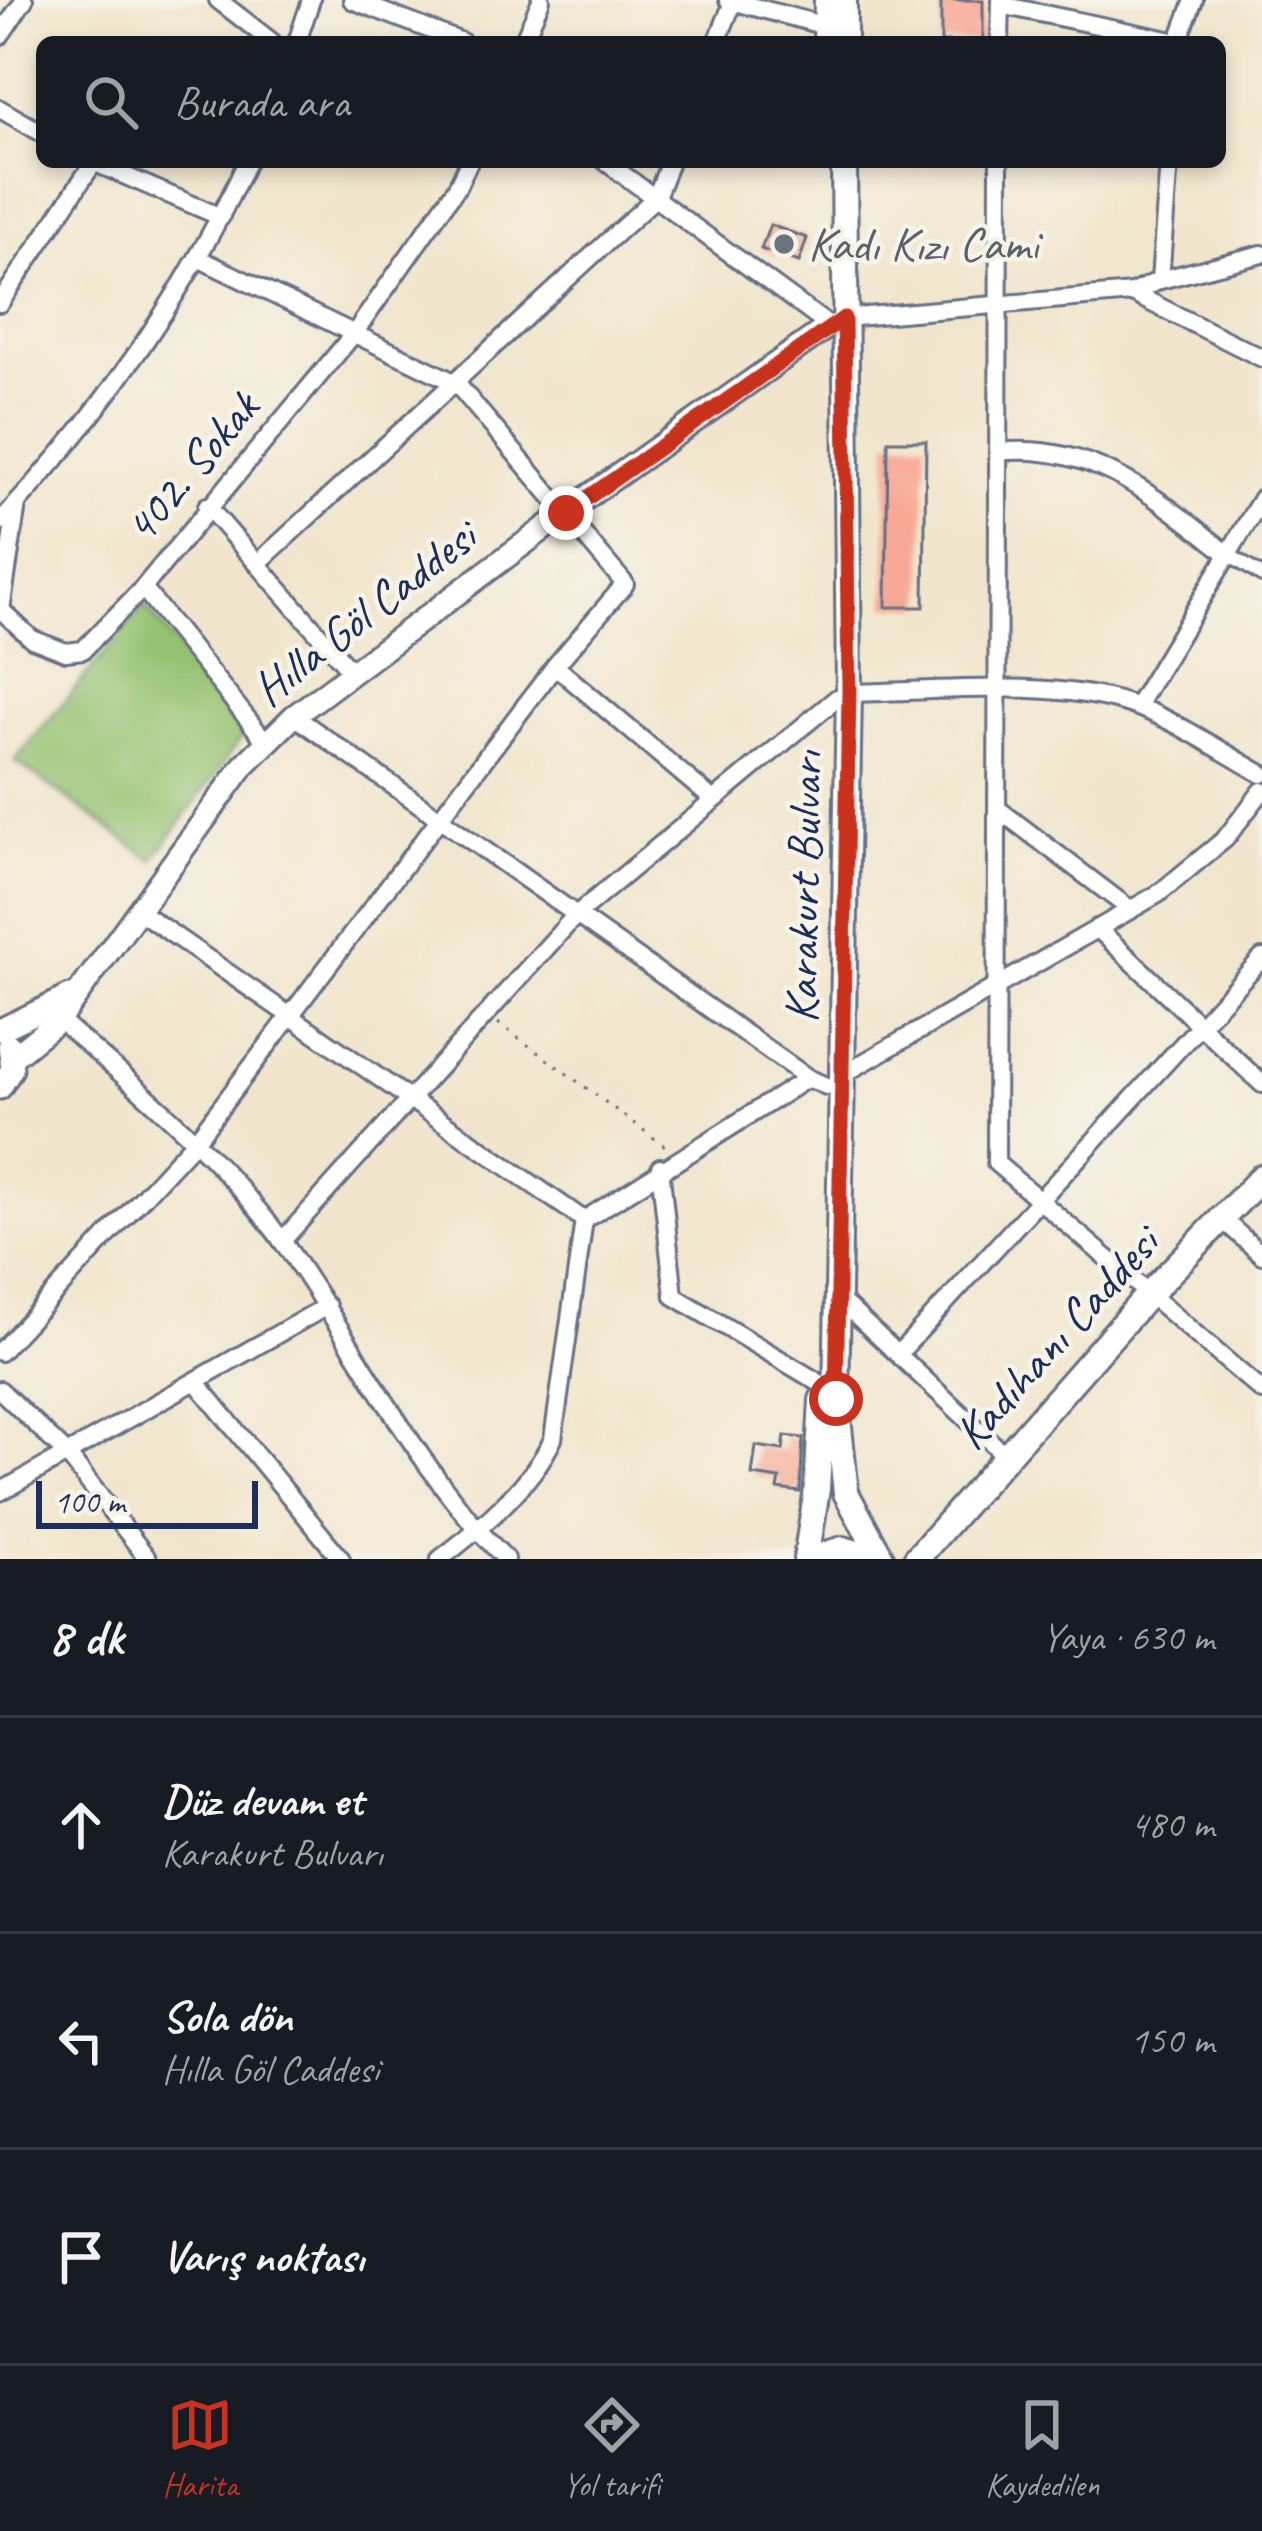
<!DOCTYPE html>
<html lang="tr">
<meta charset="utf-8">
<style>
:root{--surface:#171b24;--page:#242831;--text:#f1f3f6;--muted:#9ea1a6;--line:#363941;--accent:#c8321e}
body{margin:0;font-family:Caveat,sans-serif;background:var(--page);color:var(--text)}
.scale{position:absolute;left:36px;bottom:30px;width:222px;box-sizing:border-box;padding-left:12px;border:6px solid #1b2f5e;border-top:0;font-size:33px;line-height:42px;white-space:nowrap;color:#1b2f5e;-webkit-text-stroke:9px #f7f3e8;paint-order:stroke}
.stop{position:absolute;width:36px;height:36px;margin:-27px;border:9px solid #c8321e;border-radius:50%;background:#fff}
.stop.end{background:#c8321e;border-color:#fff;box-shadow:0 3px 12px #0008}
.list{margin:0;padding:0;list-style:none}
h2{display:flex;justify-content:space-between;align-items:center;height:156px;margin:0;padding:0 48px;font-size:51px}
h2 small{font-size:39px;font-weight:400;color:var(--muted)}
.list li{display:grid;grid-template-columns:78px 1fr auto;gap:36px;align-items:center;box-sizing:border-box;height:216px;padding:0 48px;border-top:3px solid var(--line)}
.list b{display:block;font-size:45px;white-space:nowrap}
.list p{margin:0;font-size:39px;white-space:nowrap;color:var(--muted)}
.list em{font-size:39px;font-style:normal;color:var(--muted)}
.icon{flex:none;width:66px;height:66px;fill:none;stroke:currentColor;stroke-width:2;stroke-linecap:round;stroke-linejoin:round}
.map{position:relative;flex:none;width:1262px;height:1559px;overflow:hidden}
.search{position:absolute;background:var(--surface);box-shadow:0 6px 18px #0003;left:36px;right:36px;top:36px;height:132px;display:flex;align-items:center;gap:30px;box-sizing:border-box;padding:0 42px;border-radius:18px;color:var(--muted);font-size:45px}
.sheet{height:804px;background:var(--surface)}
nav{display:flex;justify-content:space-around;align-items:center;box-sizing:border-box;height:168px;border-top:3px solid var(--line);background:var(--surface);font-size:33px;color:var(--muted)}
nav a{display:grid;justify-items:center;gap:6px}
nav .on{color:var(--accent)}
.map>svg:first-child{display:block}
</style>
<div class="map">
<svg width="1262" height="1559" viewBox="0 0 1262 1559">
<rect width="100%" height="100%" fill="#f7f3e8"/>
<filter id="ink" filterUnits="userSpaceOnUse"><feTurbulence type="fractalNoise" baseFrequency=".00833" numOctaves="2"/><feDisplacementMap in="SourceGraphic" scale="24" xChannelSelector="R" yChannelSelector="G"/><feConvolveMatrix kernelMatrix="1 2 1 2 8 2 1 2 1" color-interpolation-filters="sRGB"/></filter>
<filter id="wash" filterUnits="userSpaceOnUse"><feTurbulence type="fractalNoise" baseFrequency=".004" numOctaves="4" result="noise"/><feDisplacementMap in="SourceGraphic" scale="48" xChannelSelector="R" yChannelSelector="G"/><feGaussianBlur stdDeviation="2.7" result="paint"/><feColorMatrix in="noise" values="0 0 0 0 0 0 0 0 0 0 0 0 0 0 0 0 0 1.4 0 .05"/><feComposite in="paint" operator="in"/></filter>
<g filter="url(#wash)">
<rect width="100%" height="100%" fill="#f1e6cd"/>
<path fill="#94c271" stroke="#587868" stroke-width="3" d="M145,605L246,732L153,860L15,761Z"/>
<g id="blocks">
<g fill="#f8a995">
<rect x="941" y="0" width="42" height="42"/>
<path d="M770,225L807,238L799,262L761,249Z"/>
<path d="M888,441H926L924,607H886Z"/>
<path d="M785,1436L803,1438L800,1492L778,1489L780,1479L752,1475L756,1446L783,1450Z"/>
</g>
</g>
</g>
<g filter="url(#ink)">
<use href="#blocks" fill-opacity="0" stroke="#666f85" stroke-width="3"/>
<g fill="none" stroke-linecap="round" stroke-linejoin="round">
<g stroke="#666f85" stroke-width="18">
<path id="pedestrian" d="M1228,554L1262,576"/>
</g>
<g stroke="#666f85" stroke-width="22">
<g id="minor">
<path d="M218,0L272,42"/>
<path d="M352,0L462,42"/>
<path d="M728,0L826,26"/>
<path d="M1001,5L1178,42"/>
<path d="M0,36L24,0"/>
<path d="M297,42L311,0"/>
<path d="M523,42L541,0"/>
<path d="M717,42L733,2"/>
<path d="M1000,42L1001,0"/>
<path d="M1178,42L1194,0"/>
<path d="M0,109L42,133"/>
<path d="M93,162L221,217"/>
<path d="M606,162L829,326L844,318L1132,293L1262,358"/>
<path d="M999,162L996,1163L1262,1391"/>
<path d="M1160,280L1169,162"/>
<path d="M1132,293L1160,280L1262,254"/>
<path d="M0,303L94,162"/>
<path d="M998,452C1093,441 1157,498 1228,554"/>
<path d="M17,504L1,610L32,639L66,652L83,650L143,588L356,331L457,187L469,162"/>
<path d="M207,506L350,670"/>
<path d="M0,522C101,414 184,297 247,162"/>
<path d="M259,562L656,197L670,162"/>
<path d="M143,588L266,742"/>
<path d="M555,666L711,798"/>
<path d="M849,693C934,692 1048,678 1129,704C1175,719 1220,751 1262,774"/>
<path d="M1137,706L1262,498"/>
<path d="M294,716L808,1078L826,1086"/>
<path d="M998,809L1131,910"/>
<path d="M139,911L584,1220"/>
<path d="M1097,928L1262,1084"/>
<path d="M59,1020C140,1090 222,1157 285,1245C358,1348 416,1471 506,1559"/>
<path d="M840,1076L1158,894L1225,839L1262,791"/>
<path d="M660,1167L674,1296L823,1385"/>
<path d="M1221,1218L1262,1255"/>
<path d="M282,1241L575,916L837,698"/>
<path d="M837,1297L1006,1456"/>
<path d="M0,1352L196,1140L555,666L625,584L456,383L200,259"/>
<path d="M900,1352L1262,958"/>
<path d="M197,1383L341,1559"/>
<path d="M0,1390L67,1454L148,1559"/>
<path d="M0,1492L327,1306"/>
<path d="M440,1559C482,1527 530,1487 553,1439L584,1220L808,1078"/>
</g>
</g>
<g stroke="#666f85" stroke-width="27">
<g id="tertiary">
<path d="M0,1030L70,996"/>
<path d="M13,1057L59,1020L244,765L294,716L565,513L829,326"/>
<path d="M0,1088L12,1069L9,1045"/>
</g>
</g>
<g stroke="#666f85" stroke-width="30">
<g id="secondary">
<path d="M826,42L827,0"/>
<path d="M844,42V0"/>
<path d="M844,162L849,693L836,1399L846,1493L882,1559"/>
<path d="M806,1559L817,1489L822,1400"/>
<path d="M810,1559L843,1549L877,1559"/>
<path d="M916,1559L1147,1296L1262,1177"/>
</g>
</g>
<path stroke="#666f85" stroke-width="3" stroke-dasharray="3 9" stroke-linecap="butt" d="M498,1023L669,1149"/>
<use href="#pedestrian" stroke="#fff" stroke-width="12"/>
<use href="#minor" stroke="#fff" stroke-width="16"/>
<use href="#tertiary" stroke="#fff" stroke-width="21"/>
<use href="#secondary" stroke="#fff" stroke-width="24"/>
</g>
</g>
<g fill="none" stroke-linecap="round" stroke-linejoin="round" filter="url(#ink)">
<path stroke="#c8321e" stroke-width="15" d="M566,513L844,318L849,693L836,1399"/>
</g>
<circle fill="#6b7280" stroke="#f7f3e8" stroke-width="4.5" cx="784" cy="244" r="12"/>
<g text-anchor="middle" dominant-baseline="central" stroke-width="9" stroke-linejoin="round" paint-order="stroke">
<g font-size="48" fill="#5b616d" stroke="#f7f3e8" text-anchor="start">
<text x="808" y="244">Kadı Kızı Cami</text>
</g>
<g font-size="48" fill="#1b2f5e" stroke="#f7f3e8">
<text transform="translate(191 467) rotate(-50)">402. Sokak</text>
<text transform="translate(364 613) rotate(-38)">Hılla Göl Caddesi</text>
<text transform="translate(803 887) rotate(-89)">Karakurt Bulvarı</text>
<text transform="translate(1056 1338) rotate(-48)">Kadıhanı Caddesi</text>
</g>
</g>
</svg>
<div class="scale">100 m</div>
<div class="stop" style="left:836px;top:1399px"></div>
<div class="stop end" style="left:566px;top:513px"></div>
<div class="search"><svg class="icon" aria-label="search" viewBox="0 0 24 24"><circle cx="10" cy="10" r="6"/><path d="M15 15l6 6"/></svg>Burada ara</div>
</div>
<section class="sheet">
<h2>8 dk<small>Yaya · 630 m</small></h2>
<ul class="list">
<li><svg class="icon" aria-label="ahead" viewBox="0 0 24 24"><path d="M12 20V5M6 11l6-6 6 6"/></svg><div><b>Düz devam et</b><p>Karakurt Bulvarı</p></div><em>480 m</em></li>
<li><svg class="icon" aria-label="left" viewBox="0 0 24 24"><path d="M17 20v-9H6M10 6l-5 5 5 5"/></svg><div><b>Sola dön</b><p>Hılla Göl Caddesi</p></div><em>150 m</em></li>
<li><svg class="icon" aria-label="arrive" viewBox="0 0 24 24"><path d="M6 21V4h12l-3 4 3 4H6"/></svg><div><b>Varış noktası</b></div></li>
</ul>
</section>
<nav>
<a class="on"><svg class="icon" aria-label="map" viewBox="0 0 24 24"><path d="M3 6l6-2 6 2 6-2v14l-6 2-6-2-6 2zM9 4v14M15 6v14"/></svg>Harita</a>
<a><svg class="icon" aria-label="directions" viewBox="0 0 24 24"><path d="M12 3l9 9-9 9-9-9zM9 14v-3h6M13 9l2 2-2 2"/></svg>Yol tarifi</a>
<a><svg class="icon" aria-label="saved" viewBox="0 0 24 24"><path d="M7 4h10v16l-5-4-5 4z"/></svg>Kaydedilen</a>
</nav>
